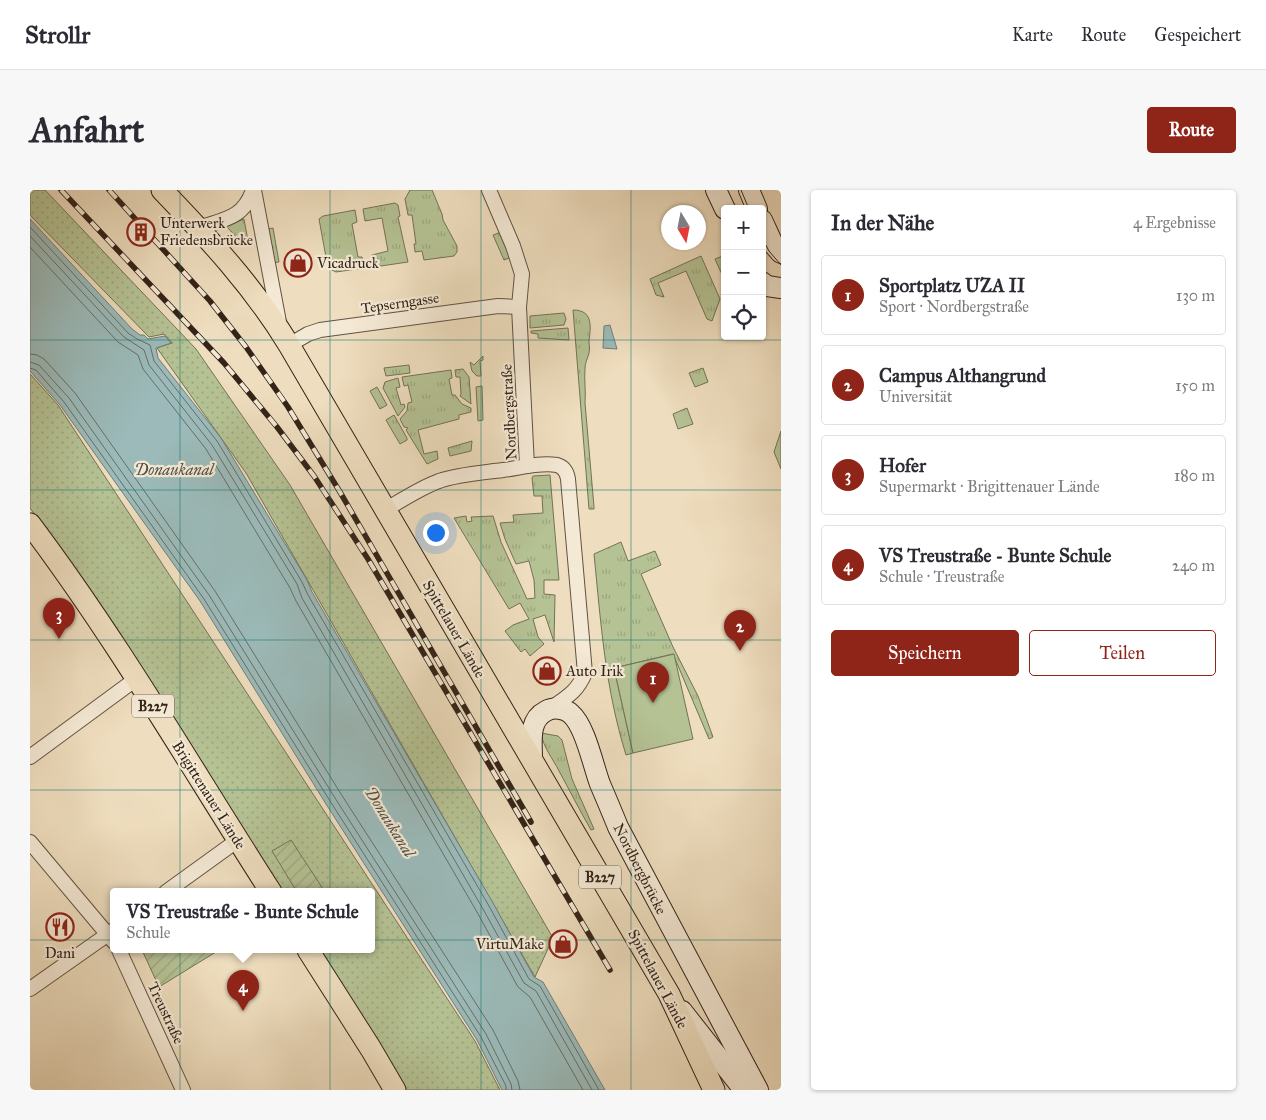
<!DOCTYPE html>
<html lang="de">
<meta charset="utf-8">
<style>
:root{--surface:#fff;--page:#f7f7f7;--text:#2b2b33;--muted:#7c7c81;--line:#e1e1e2;--accent:#8f2418}
body{margin:0;font-family:"IM FELL Great Primer",serif;background:var(--page);color:var(--text)}
.controls{position:absolute;right:15px;top:15px;display:grid;overflow:hidden;border-radius:5px;box-shadow:0 1px 4px #0004}
.controls button{width:45px;height:45px;display:grid;place-items:center;padding:0;border:0;border-bottom:1px solid var(--line);background:var(--surface);color:var(--text);font:25px sans-serif}
.compass{position:absolute;left:631px;top:15px;width:45px;height:45px;border-radius:50%;background:var(--surface);box-shadow:0 1px 4px #0004;rotate:170deg}
.you{position:absolute;left:405px;top:342px;width:18px;height:18px;margin:-12px;border:4px solid #fff;border-radius:50%;background:#1a73e8;box-shadow:0 0 0 8px #1a73e833}
.badge{display:grid;place-items:center;width:32px;height:32px;border-radius:50%;background:var(--accent);color:#fff;font-size:16px;font-weight:700}
.pin{position:absolute;translate:-50% -41px;filter:drop-shadow(0 1px 2px #0008)}
.pin::after{content:'';position:absolute;top:26px;width:18px;height:15px;background:inherit;clip-path:polygon(0 0,100% 0,50% 100%)}
.popup{position:absolute;left:80px;top:698px;width:265px;height:65px;box-sizing:border-box;display:grid;place-content:center;border-radius:5px;background:var(--surface);filter:drop-shadow(0 1px 4px #0005);font-size:16px;white-space:nowrap;color:var(--muted)}
.popup b{font-size:19px;color:var(--text)}
.popup::after{content:'';position:absolute;left:50%;top:100%;margin-left:-10px;border:10px solid transparent;border-top-color:var(--surface)}
.list{margin:0;padding:0;list-style:none}
h2{display:flex;justify-content:space-between;align-items:center;height:65px;margin:0;padding:0 20px;font-size:21px}
h2 small{font-size:16px;font-weight:400;color:var(--muted)}
.list li{display:grid;grid-template-columns:32px 1fr auto;gap:15px;align-items:center;box-sizing:border-box;height:80px;margin:0 10px 10px;padding:0 10px;border:1px solid var(--line);border-radius:5px}
.list b{display:block;font-size:19px;white-space:nowrap}
.list p{margin:0;font-size:16px;white-space:nowrap;color:var(--muted)}
.list em{font-size:16px;font-style:normal;color:var(--muted)}
.actions{display:flex;gap:10px;padding:15px 20px}
.actions a{flex:1;padding:11px 0;border:1px solid var(--accent);border-radius:5px;text-align:center;font-size:18px;color:var(--accent)}
.actions .main{background:var(--accent);color:#fff}
.icon{flex:none;width:28px;height:28px;fill:none;stroke:currentColor;stroke-width:2;stroke-linecap:round;stroke-linejoin:round}
.map{position:relative;flex:none;width:751px;height:900px;overflow:hidden;border-radius:5px}
header{display:flex;align-items:center;gap:30px;box-sizing:border-box;height:70px;padding:0 25px;background:var(--surface);border-bottom:1px solid var(--line)}
header strong{font-size:24px}
nav{display:flex;gap:28px;margin-inline-start:auto;font-size:18px}
.intro{display:flex;align-items:center;justify-content:space-between;box-sizing:border-box;height:120px;padding:0 30px}
h1{margin:0;font-size:35px}
.button{padding:12px 22px;border-radius:5px;background:var(--accent);color:#fff;font-size:18px;font-weight:700}
main{display:flex;gap:30px;padding:0 30px}
aside{flex:1;background:var(--surface);border-radius:5px;box-shadow:0 1px 4px #0004}
.map>svg:first-child{display:block}
</style>
<header>
<strong>Strollr</strong>
<nav><a>Karte</a><a>Route</a><a>Gespeichert</a></nav>
</header>
<div class="intro"><h1>Anfahrt</h1><a class="button">Route</a></div>
<main>
<div class="map">
<svg width="751" height="900" viewBox="0 0 751 900">
<defs>
<pattern id="grass-tufts" width="24" height="20" patternUnits="userSpaceOnUse" patternTransform="scale(1.25)"><rect width="24" height="20" fill="#b5c294"/><path d="M3 7l-1-3M5 7V3M7 7l1-3M15 17l-1-3M17 17v-4M19 17l1-3" fill="none" stroke="#9ca67f"/></pattern>
<pattern id="park-dots" width="8" height="8" patternUnits="userSpaceOnUse" patternTransform="scale(1.25)"><rect width="8" height="8" fill="#b5c294"/><path d="M2 2h.1M6 6h.1" fill="none" stroke="#9ca67f" stroke-width="1.8" stroke-linecap="round"/></pattern>
<pattern id="garden-furrows" width="10" height="10" patternUnits="userSpaceOnUse" patternTransform="scale(1.25)"><rect width="10" height="10" fill="#b5c294"/><path d="M-1 1l2-2M0 10L10 0M9 11l2-2" fill="none" stroke="#9ca67f"/></pattern>
</defs>
<rect width="100%" height="100%" fill="#eeddbe"/>
<filter id="stains"><feTurbulence type="fractalNoise" baseFrequency=".004" numOctaves="4"/><feColorMatrix values="0 0 0 0 .2 0 0 0 0 .09 0 0 0 0 .02 0 0 0 .5 -.17"/></filter>
<radialGradient id="worn" r=".72"><stop offset=".6" stop-color="#630" stop-opacity="0"/><stop offset="1" stop-color="#630" stop-opacity=".3"/></radialGradient>
<g fill="url(#grass-tufts)" stroke="#747256">
<path d="M380,0H402L412,24L413,30L427,56V62L424,66L394,70L392,61L385,62L384,54H386L382,25H378L375,9Z"/>
<path d="M365,13L368,15L370,26L368,27L378,72L344,77L342,65L358,61L352,28L335,31L333,19Z"/>
<path d="M325,20L327,32L322,34L328,67H332L334,78L306,82L298,78L289,29L293,26Z"/>
<path d="M214,29L218,51L213,54L196,36Z"/>
<path d="M243,38L249,72L241,73L237,39Z"/>
<path d="M471,42L482,67L474,70L463,45Z"/>
<path d="M671,66L690,109L682,131L677,129L656,81L628,93L634,107L626,105L620,89Z"/>
<path d="M543,120C563,120 561,136 559,151C559,155 560,159 559,163C558,168 555,172 555,178C554,190 556,201 555,213L564,317V319H559Z"/>
<path d="M534,123L536,129L534,135L500,138V126Z"/>
<path d="M538,138L539,150L508,148V144L501,143V141Z"/>
<path d="M453,166V170L450,171L451,186H447L442,181L440,172L444,175Z"/>
<path d="M379,175L380,183L356,186L354,178Z"/>
<path d="M673,178L678,192L665,197L659,183Z"/>
<path d="M433,179L439,187L441,214L430,206L431,204L430,187H426L425,180Z"/>
<path d="M421,180L422,188L419,189L422,205H425L432,214L441,218V222L429,225V229L388,240L394,264L407,261L408,269L397,274L376,240L378,238L374,237L370,229L377,221L378,213L382,212L378,195L374,196L372,187Z"/>
<path d="M368,188L370,197L366,198L371,215L374,214L375,217L368,226L353,198L355,192Z"/>
<path d="M452,196L453,230L448,231L446,197Z"/>
<path d="M347,197L357,215L350,219L340,201Z"/>
<path d="M657,218L663,234L648,239L643,224Z"/>
<path d="M364,225L377,248V250L370,254L356,230Z"/>
<path d="M751,241V279L744,262Z"/>
<path d="M442,251L441,261L420,266L418,258Z"/>
<path d="M520,285L529,390H514V404L525,405L524,452L515,425L503,429L508,447L514,454L500,466L495,459L491,462L475,441L483,435L499,429L490,413L479,419L424,328L436,326L437,332L442,331L441,327L463,326L471,352L497,409L505,408L504,390L499,371L486,374L475,349L470,333L484,332L483,325L513,323L512,306H504L502,288L503,286Z"/>
<path d="M591,352L598,371L625,361L631,375L611,384L643,457L668,506L683,547L679,549L643,464L584,478L603,563L596,565C575,497 571,434 564,364Z"/>
<path d="M511,543L528,546L532,550L542,589L564,639L561,640C550,621 540,601 529,581C523,569 513,557 511,543Z"/>
</g>
<g fill="url(#park-dots)" stroke="#747256">
<path d="M0,0H15L166,159L260,295L523,748L505,787L216,283L127,158L142,153L134,144L119,147L0,25Z"/>
<path d="M695,65V91L685,69Z"/>
<path d="M0,184L28,215L445,851L470,900H375L288,760H342V702H252L179,585L55,397L0,318Z"/>
</g>
<g fill="url(#garden-furrows)" stroke="#747256">
<path d="M261,650L295,702H267L242,661Z"/>
<path d="M112,760H189L129,797Z"/>
</g>
<path fill="#b5c294" stroke="#747256" d="M644,464L663,549L603,563L584,478Z"/>
<g fill="#9bbab9" stroke="#717e79">
<path d="M0,29L102,139L110,145H114L118,149L135,146L141,153L126,158L128,168L191,248L277,390L282,402L463,713L504,787L513,792L575,900H472L447,850L296,614L170,411L30,215L0,181Z"/>
<path d="M580,135L587,159L573,158L574,136Z"/>
</g>
<g fill="none" stroke-linecap="round" stroke-linejoin="round">
<g stroke="#676e68" stroke-width="1">
<path d="M0,37L98,143L107,149L120,155L124,171L187,251L272,392L278,405L459,716L499,789L510,796L569,900"/>
<path d="M0,46L94,147L114,160L119,175L182,255L267,394L272,408L453,719L494,793L506,801L562,900"/>
<path d="M0,57L88,152L108,165L113,179L176,259L260,398L266,411L447,722L488,797L500,807L553,900"/>
<path d="M0,164L7,165L14,169L45,203L185,401L311,604L463,840L488,891L490,900"/>
<path d="M0,172L9,175L39,208L179,405L305,608L456,844L481,894L482,900"/>
<path d="M0,178L6,180L34,212L174,409L300,611L451,847L476,896V900"/>
</g>
<g stroke="#625242" stroke-width="16">
<g id="street">
<path d="M224,0L249,132"/>
<path d="M459,0L483,56L492,84L489,117L497,276"/>
<path d="M169,38C194,29 213,29 223,0"/>
<path d="M259,155L278,144L290,140L468,116L489,117"/>
<path d="M355,320C372,310 390,298 409,291C430,284 451,283 473,280C490,278 509,272 527,275C534,277 537,283 538,289L555,483C547,502 537,507 520,519"/>
<path d="M0,567L106,489"/>
<path d="M0,652L84,752"/>
<path d="M136,702L208,650"/>
<path d="M89,760L153,900"/>
<path d="M0,799L84,740"/>
</g>
</g>
<g stroke="#332318" stroke-width="22">
<g id="secondary">
<path d="M686,0L695,19"/>
<path d="M719,0L727,19"/>
<path d="M732,30L743,54L751,63"/>
<path d="M732,92L737,96L751,98"/>
<path d="M502,569C502,552 498,530 516,521C523,517 535,518 541,524C555,536 563,575 570,594C576,608 582,622 588,637L728,900"/>
<path d="M652,821L714,900"/>
</g>
</g>
<g stroke="#332318" stroke-width="23">
<g id="primary">
<path d="M132,0C179,49 223,96 259,155L639,804L684,900"/>
<path d="M0,334C88,451 162,579 241,702"/>
<path d="M278,760L341,859L365,900"/>
</g>
</g>
<use href="#street" stroke="#f4e9d5" stroke-width="14"/>
<use href="#secondary" stroke="#f4e9d5" stroke-width="20"/>
<use href="#primary" stroke="#eeddbe" stroke-width="21"/>
<g stroke="#332318" stroke-width="1">
<path d="M711,0L719,19"/>
<path d="M732,48L739,61L751,75"/>
</g>
<g stroke="#332318" stroke-width="5.5">
<g id="rail">
<path d="M31,0L194,173L247,237L284,286L338,369L580,780"/>
<path d="M79,0L180,111L216,157L258,217L310,302L501,632"/>
</g>
</g>
<use href="#rail" stroke="#f4e9d5" stroke-width="4" stroke-dasharray="11" stroke-linecap="butt"/>
</g>
<path fill="none" stroke="#0f766e" stroke-width="1" stroke-opacity="0.55" d="M150,0V900M300,0V900M451,0V900M601,0V900M0,150H751M0,300H751M0,450H751M0,600H751M0,750H751"/>
<defs>
<g id="building-ring" transform="scale(1.4375)"><circle r="9.5" fill="#f4e9d5" stroke="#8f2418" stroke-width="1.5"/><path d="M-4-6H4V6H1V3H-1V6H-4ZM-2.5-4.3h1.7v1.8h-1.7ZM.8-4.3h1.7v1.8H.8ZM-2.5-1h1.7V.8h-1.7ZM.8-1h1.7V.8H.8Z" fill="#8f2418"/></g>
<g id="shop-ring" transform="scale(1.4375)"><circle r="9.5" fill="#f4e9d5" stroke="#8f2418" stroke-width="1.5"/><path d="M-5-2.5h2.3a2.7 3.5 0 0 1 5.4 0H5L5.5 6h-11ZM-1.5-2.5h3a1.5 2.3 0 0 0-3 0Z" fill="#8f2418"/></g>
<g id="restaurant-ring" transform="scale(1.4375)"><circle r="9.5" fill="#f4e9d5" stroke="#8f2418" stroke-width="1.5"/><path d="M-5-6h1v4h1v-4h1v4h1v-4h1v5L-1.5 .5V6h-2V.5L-5-1ZM5-6V6H3V1.5H1.5Q1.5-4 5-6Z" fill="#8f2418"/></g>
</defs>
<g fill-rule="evenodd">
<use href="#building-ring" x="111" y="42"/>
<use href="#shop-ring" x="268" y="73"/>
<use href="#shop-ring" x="517" y="481"/>
<use href="#restaurant-ring" x="30" y="737"/>
<use href="#shop-ring" x="533" y="754"/>
</g>
<g text-anchor="middle" dominant-baseline="central" stroke-width="4.5" stroke-linejoin="round" paint-order="stroke">
<g fill="#f4e9d5" stroke="#6d5e51" stroke-width="1">
<rect x="102" y="504.5" width="42" height="23" rx="4"/>
<rect x="549" y="675.5" width="42" height="23" rx="4"/>
</g>
<g font-size="14" font-weight="bold" fill="#332318">
<text x="123" y="516">B227</text>
<text x="570" y="687">B227</text>
</g>
<g font-size="15" fill="#332318" stroke="#f4e9d5" text-anchor="start">
<text x="130" y="33">Unterwerk<tspan x="130" dy="17">Friedensbrücke</tspan></text>
<text x="287" y="73">Vicadruck</text>
<text x="536" y="481">Auto Irik</text>
<text x="514" y="754" text-anchor="end">VirtuMake</text>
<text x="30" y="763" text-anchor="middle">Dani</text>
</g>
<g font-size="15" fill="#332318" stroke="#f4e9d5">
<text transform="translate(370 113) rotate(-8)">Tepserngasse</text>
<text transform="translate(479 222) rotate(-93)">Nordbergstraße</text>
<text transform="translate(424 439) rotate(60)">Spittelauer Lände</text>
<text transform="translate(179 605) rotate(58)">Brigittenauer Lände</text>
<text transform="translate(610 679) rotate(63)">Nordbergbrücke</text>
<text transform="translate(628 789) rotate(62)">Spittelauer Lände</text>
<text transform="translate(136 823) rotate(65)">Treustraße</text>
</g>
<g font-size="16" font-style="italic" fill="#525048" stroke="#f4e9d5">
<text x="144" y="279">Donaukanal</text>
<text transform="translate(360 632) rotate(58)">Donaukanal</text>
</g>
</g>
<rect width="100%" height="100%" filter="url(#stains)"/>
<rect width="100%" height="100%" fill="url(#worn)"/>
</svg>
<div class="controls">
<button>+</button>
<button>−</button>
<button><svg class="icon" aria-label="locate" viewBox="0 0 24 24"><circle cx="12" cy="12" r="6"/><path d="M12 2v4M12 18v4M2 12h4M18 12h4"/></svg></button>
</div>
<svg class="compass" viewBox="-18 -18 36 36"><path d="M0-13l5 13h-10z" fill="#e53935"/><path d="M0 13l5-13h-10z" fill="#7c7c81"/></svg>
<div class="you"></div>
<div class="pin badge" style="left:623px;top:513px">1</div>
<div class="pin badge" style="left:710px;top:461px">2</div>
<div class="pin badge" style="left:29px;top:449px">3</div>
<div class="pin badge" style="left:213px;top:821px">4</div>
<div class="popup"><b>VS Treustraße - Bunte Schule</b>Schule</div>
</div>
<aside>
<h2>In der Nähe<small>4 Ergebnisse</small></h2>
<ul class="list">
<li><span class="badge">1</span><div><b>Sportplatz UZA II</b><p>Sport · Nordbergstraße</p></div><em>130 m</em></li>
<li><span class="badge">2</span><div><b>Campus Althangrund</b><p>Universität</p></div><em>150 m</em></li>
<li><span class="badge">3</span><div><b>Hofer</b><p>Supermarkt · Brigittenauer Lände</p></div><em>180 m</em></li>
<li><span class="badge">4</span><div><b>VS Treustraße - Bunte Schule</b><p>Schule · Treustraße</p></div><em>240 m</em></li>
</ul>
<div class="actions"><a class="main">Speichern</a><a>Teilen</a></div>
</aside>
</main>
